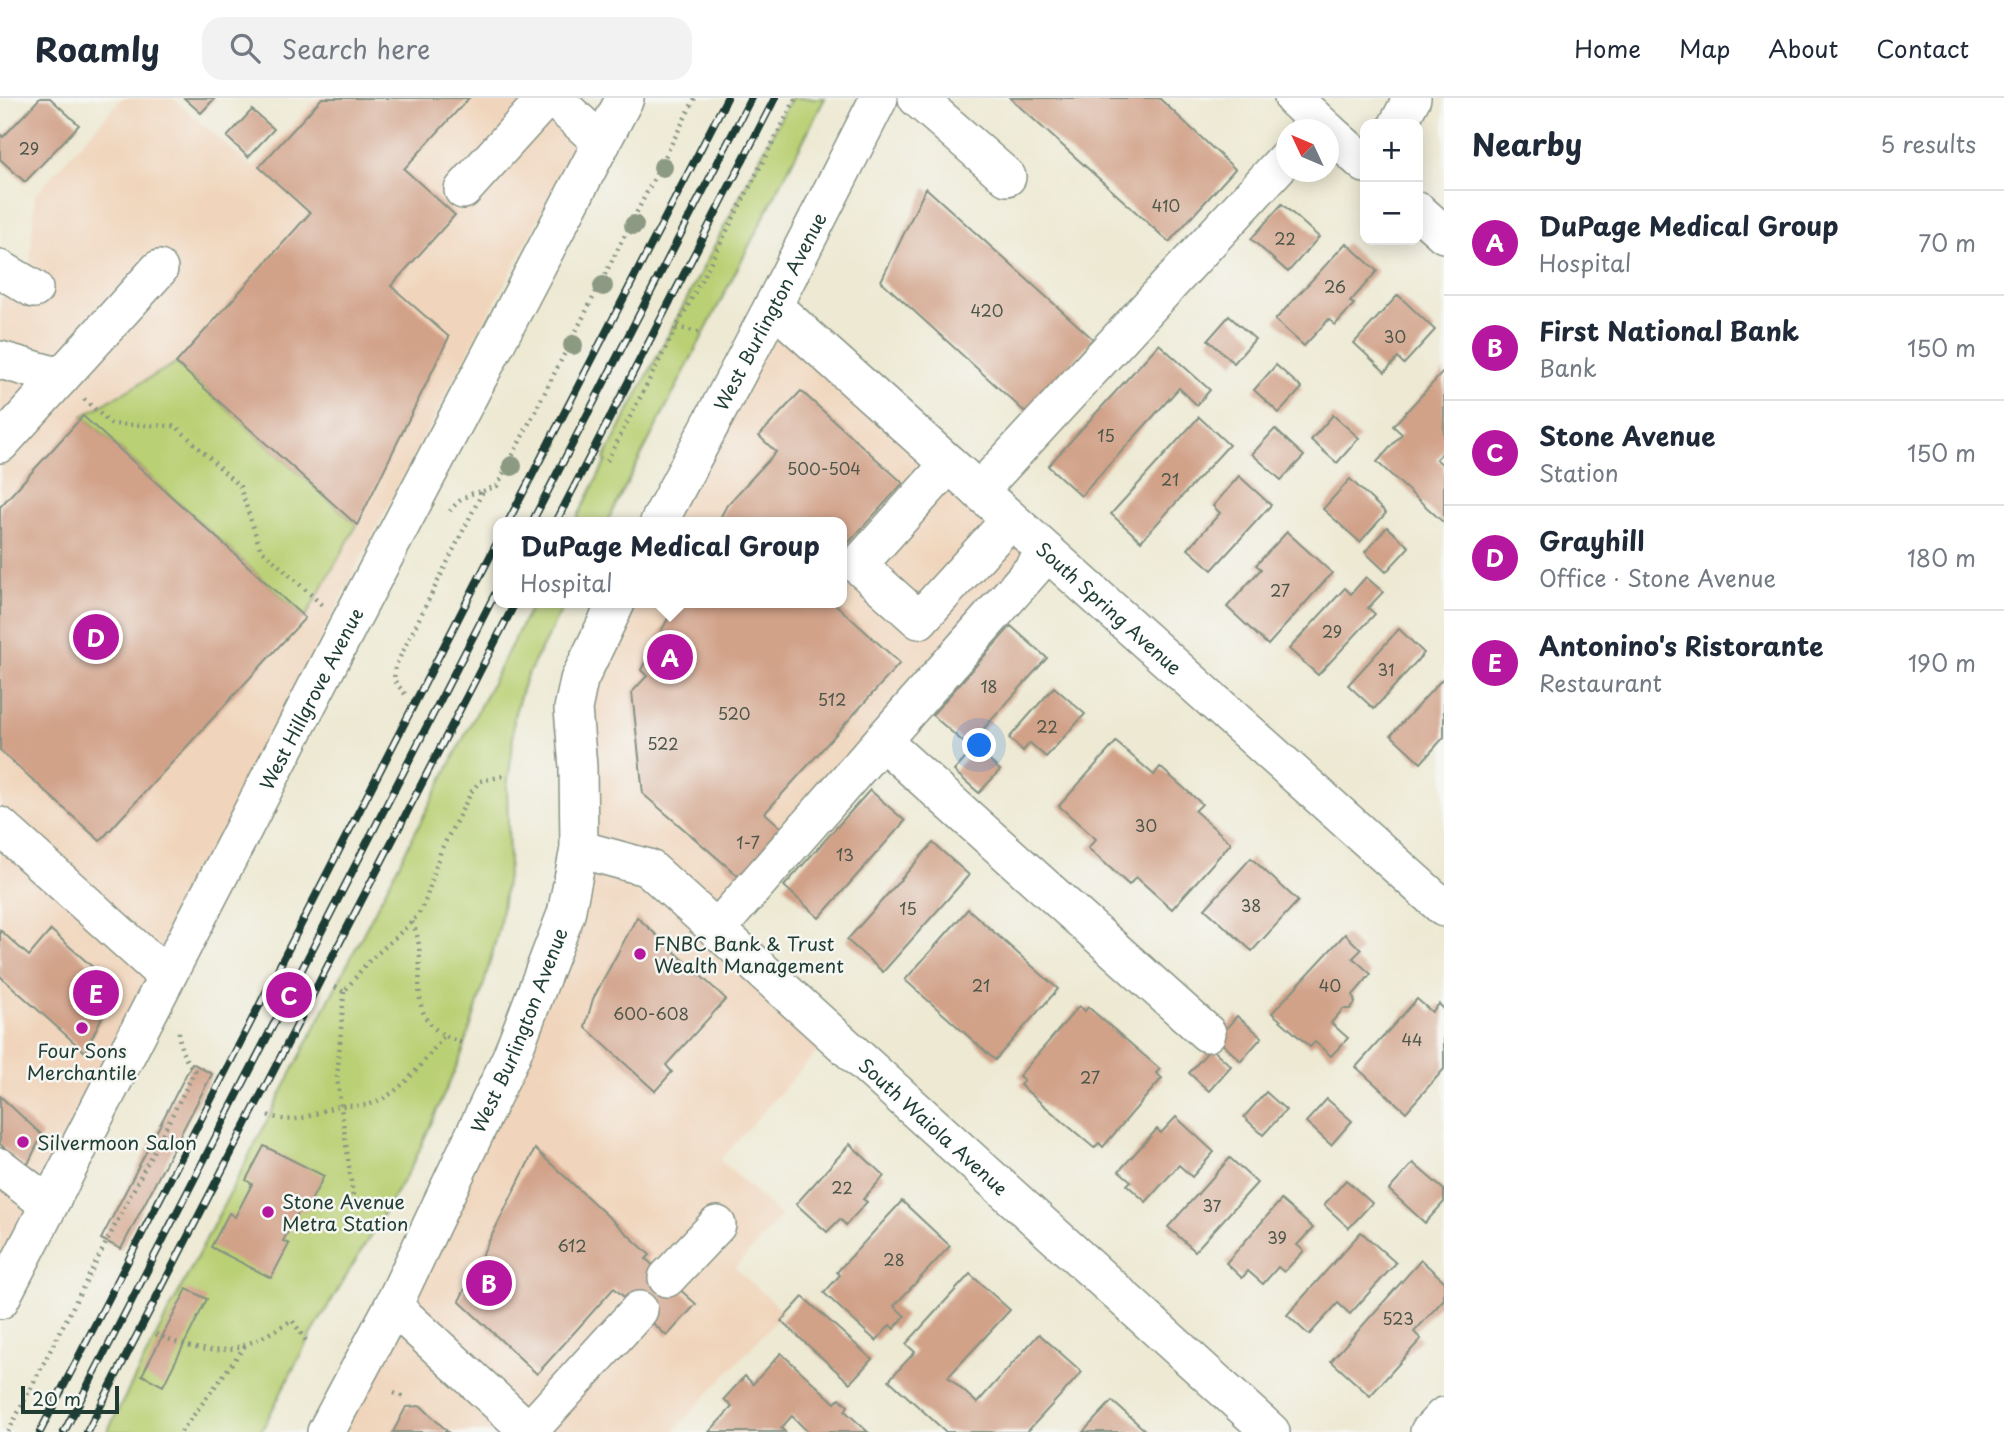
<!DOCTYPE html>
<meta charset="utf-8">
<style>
:root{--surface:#fff;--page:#f2f2f3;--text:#1f2937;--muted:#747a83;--line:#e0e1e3;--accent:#b5179e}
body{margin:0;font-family:"Playpen Sans",sans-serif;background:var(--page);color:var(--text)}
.controls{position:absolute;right:21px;top:21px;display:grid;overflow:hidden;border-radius:14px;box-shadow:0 4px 18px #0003}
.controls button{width:63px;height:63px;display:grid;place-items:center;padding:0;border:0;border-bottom:2px solid var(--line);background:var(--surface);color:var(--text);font:35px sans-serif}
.compass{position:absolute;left:1276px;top:21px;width:63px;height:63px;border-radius:50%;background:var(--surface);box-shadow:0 4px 18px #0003;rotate:314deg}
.scale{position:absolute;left:21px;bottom:18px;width:98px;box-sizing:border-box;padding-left:7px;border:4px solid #1f3d34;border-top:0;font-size:19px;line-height:24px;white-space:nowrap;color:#1f3d34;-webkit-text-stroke:5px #f6f6f2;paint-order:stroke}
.you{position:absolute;left:980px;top:648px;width:24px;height:24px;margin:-18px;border:5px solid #fff;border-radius:50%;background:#1a73e8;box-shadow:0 0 0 10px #1a73e833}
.badge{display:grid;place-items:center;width:46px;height:46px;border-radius:50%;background:var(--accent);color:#fff;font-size:23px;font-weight:700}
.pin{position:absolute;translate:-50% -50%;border:4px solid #fff;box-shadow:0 2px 7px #0006}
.popup{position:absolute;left:493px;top:419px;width:354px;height:91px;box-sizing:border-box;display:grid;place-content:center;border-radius:14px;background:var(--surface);filter:drop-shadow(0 2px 5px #0005);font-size:23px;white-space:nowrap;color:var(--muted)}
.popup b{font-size:26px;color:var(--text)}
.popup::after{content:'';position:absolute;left:50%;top:100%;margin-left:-14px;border:14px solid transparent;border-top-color:var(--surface)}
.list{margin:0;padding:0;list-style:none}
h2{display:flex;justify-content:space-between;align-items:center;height:91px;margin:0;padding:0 28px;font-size:30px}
h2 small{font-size:23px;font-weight:400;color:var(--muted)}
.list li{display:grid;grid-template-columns:46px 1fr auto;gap:21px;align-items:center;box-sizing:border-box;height:105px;padding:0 28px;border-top:2px solid var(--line)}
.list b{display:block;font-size:26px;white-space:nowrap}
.list p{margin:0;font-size:23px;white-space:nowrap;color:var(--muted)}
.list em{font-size:23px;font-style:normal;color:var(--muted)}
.icon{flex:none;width:38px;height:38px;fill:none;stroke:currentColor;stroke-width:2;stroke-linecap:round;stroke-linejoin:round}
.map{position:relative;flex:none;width:1444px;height:1334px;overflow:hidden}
header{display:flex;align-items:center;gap:42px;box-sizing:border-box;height:98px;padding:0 35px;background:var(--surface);border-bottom:2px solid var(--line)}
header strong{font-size:33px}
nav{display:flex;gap:38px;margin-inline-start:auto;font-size:24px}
.search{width:490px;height:63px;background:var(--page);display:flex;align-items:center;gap:18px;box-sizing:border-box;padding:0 24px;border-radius:21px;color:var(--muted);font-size:26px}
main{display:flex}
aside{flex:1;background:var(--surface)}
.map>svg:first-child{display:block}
</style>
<header>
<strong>Roamly</strong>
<div class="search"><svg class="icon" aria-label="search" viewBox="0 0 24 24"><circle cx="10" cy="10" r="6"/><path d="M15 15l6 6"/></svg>Search here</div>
<nav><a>Home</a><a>Map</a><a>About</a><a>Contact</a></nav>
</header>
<main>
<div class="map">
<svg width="1444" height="1334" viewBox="0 0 1444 1334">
<rect width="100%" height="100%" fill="#f6f6f2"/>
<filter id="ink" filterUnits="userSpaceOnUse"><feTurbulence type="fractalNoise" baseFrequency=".0143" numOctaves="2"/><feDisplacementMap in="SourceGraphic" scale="14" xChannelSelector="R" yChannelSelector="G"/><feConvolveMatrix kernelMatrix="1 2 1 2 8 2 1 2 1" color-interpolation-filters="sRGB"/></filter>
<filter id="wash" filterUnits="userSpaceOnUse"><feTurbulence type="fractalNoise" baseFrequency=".00686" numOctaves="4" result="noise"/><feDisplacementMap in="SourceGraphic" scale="28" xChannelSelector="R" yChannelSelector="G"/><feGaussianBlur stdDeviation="1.57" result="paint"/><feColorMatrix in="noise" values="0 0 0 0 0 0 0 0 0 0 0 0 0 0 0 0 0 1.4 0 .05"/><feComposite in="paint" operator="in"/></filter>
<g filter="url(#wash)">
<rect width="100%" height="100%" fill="#ede9d3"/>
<g fill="#f0d5bc">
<path d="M122,0H173L253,70L317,0H523L576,49L357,468L166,859L0,717V202L30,168L35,97Z"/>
<path d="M775,217L1038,455L718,823L583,747L593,558L621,505H842V424H664Z"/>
<path d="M0,737L152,876L0,1179Z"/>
<path d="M582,757L647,773L829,940L720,1062L781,1118L735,1170L784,1214L673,1334H541L402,1208Z"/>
<path d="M395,1221L519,1334H336Z"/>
</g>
<g fill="#bad074" stroke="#6c8654" stroke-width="2">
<path d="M791,0H825L607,424H575L606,363L604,361Z"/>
<path d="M176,265L357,427L305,520L83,318Z"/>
<path d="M533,505H565L525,582L514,618L512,655L507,688L509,765L499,830L484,886L462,956L414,1064L307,1244L261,1334H107Z"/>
</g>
<g id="blocks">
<g fill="#d1a188">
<path d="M40,0H50L79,27L25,84L0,61V36L3,39Z"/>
<path d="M184,0H215L201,15Z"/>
<path d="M322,0H469L404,71L455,117L391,188L449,239L357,427L176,265L310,115L259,69Z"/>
<path d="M1010,0H1159L1235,71L1169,144Z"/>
<path d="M252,12L274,31L248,59L227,39Z"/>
<path d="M926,90L1093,241L1026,315L881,183Z"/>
<path d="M1282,106L1319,139L1288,174L1251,141Z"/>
<path d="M1346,145L1377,173L1350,204L1354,206L1335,227L1329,221L1304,248L1275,222Z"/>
<path d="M1398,197L1435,232L1404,266L1398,260L1385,274L1354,245Z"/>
<path d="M1229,218L1255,241L1234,265L1208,242Z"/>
<path d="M1159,246L1210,292L1197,307L1179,290L1081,398L1048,368Z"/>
<path d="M1276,267L1302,290L1279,315L1254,292Z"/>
<path d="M1444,273V353L1436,361L1444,368V425L1377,364L1402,336L1393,328Z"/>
<path d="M801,293L903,385L842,452V424H718L727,407L776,354L759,338Z"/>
<path d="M1333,317L1359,340L1337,365L1311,342Z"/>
<path d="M83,318L305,520L100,743L0,652V409Z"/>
<path d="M1199,319L1229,347L1141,443L1111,416Z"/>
<path d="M1275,331L1304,358L1281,382L1252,356Z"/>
<path d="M1239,378L1271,407L1212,472L1188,451L1220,415L1213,408Z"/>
<path d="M1350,381L1386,415L1360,444L1323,411Z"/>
<path d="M1387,429L1409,449L1386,474L1365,454Z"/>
<path d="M1287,434L1332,475L1268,547L1227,509L1261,471L1256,467Z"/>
<path d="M1366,479L1383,494L1368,510L1375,516L1318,577L1289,551L1345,490L1351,496Z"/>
<path d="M676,505H834L900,565L765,715L786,734L743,782L643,696L632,594L647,578L641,572Z"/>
<path d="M1011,528L1047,560L968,648L932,617Z"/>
<path d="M1399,531L1424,555L1374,611L1348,587Z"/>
<path d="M1444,579V639L1421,665L1391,637Z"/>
<path d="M1054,589L1085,616L1046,659L1030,645L1023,653L1009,640Z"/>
<path d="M1116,644L1154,677L1160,669L1202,706L1195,713L1231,745L1172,811L1136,779L1129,787L1088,750L1096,741L1059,708Z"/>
<path d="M975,650L1000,672L979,695L954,673Z"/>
<path d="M870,692L905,723L819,820L784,788Z"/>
<path d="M933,745L969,777L883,874L847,842Z"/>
<path d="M1251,760L1298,803L1252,853L1205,811Z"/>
<path d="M968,811L1058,891L995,962L905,882Z"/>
<path d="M637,819L726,901L666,967L672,974L655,993L585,929L593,901Z"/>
<path d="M0,832L29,858L51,832L116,890L85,954L0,878Z"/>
<path d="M1345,836L1361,852L1353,860L1371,876L1353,897L1355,905L1350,911H1343L1331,925L1348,940L1331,958L1315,944L1310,949L1272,915Z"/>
<path d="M1417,901L1432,914L1439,906L1444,911V971L1406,1014L1356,969Z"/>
<path d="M1079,908L1085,913L1088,909L1160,971L1156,975L1162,980L1103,1049L1099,1045L1094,1050L1020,987L1024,982L1019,978Z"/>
<path d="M1237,918L1262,939L1241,963L1217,941Z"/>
<path d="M1211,950L1231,968L1209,993L1189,975Z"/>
<path d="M192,965L212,976L121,1151L101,1141Z"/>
<path d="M1266,994L1286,1012L1263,1037L1244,1019Z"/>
<path d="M0,998L42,1037L26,1070L0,1046Z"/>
<path d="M1327,1001L1352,1023L1331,1047L1306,1024Z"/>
<path d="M1176,1019L1214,1054L1192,1079L1179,1067L1146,1104L1127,1087L1131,1083L1119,1073L1157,1031L1161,1035Z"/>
<path d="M850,1046L884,1078L863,1101L867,1104L846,1127L840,1121L827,1134L796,1106Z"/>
<path d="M264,1048L324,1078L305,1114L300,1111L283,1143L289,1146L271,1180L211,1149L229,1115L235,1119L252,1086L246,1082Z"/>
<path d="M535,1051L650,1157L646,1161L696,1206L667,1238L614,1190L537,1276L459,1203Z"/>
<path d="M1230,1060L1257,1085L1195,1153L1168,1129Z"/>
<path d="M1413,1065L1444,1092V1104L1425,1125L1389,1092Z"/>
<path d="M1346,1082L1372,1105L1349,1130L1324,1107Z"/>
<path d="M1281,1102L1313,1130L1297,1147L1304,1153L1284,1174L1278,1169L1263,1186L1248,1173L1242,1180L1226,1165Z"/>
<path d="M902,1103L950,1148L894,1208L905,1218L894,1231L890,1227L876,1243L824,1195L840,1177L837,1174Z"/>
<path d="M1361,1134L1396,1165L1350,1216L1338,1205L1309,1237L1287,1217Z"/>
<path d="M1421,1162L1444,1183V1201L1414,1234L1421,1241L1370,1298L1331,1263Z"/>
<path d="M970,1176L1010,1212L948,1279L977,1305L1039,1236L1082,1274L1027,1334H946L889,1282L915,1254L906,1246Z"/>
<path d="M187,1191L207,1201L163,1288L142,1277Z"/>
<path d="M803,1199L872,1261L850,1285L781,1223Z"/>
<path d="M781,1255L835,1305L840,1300L848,1308L845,1313L868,1334H808L792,1318L781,1330L785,1334H709L732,1309L724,1301L745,1278L753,1286Z"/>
<path d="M1112,1303L1147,1334H1083Z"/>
<path d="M421,1308L448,1334H393L406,1309Z"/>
</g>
</g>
</g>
<g filter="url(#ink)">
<use href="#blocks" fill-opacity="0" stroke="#869384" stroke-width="2"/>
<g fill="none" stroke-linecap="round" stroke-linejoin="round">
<g stroke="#869384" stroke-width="40">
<g id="minor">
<path d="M553,0L602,45"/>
<path d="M917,0L1007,79"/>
<path d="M1293,0L1327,32"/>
<path d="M1398,26L1412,0"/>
<path d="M1328,33L1365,66"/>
<path d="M463,92L546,0"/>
<path d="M1418,113L1444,136"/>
<path d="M0,171L34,191"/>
<path id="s1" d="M773,208L1444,810"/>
<path d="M0,262L61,279"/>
<path d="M0,346L159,171"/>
<path d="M949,366L858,467L919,522L1010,422"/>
<path d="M979,393L1286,60"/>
<path id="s2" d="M659,424L773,208L879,0"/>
<path d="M882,643L1207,935"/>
<path d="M0,728L166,878"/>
<path id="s3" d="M579,751L649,770L1271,1334"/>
<path d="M717,831L1047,455"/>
<path d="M0,1069L49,1107"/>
<path d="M667,1180L717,1127"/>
<path id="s4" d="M0,1202L347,530L625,0"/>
<path d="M393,1208L530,1334"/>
<path d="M529,1333L639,1212"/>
<path id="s5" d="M326,1334L393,1208L511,959L566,816L579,751L578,669L573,611L579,582L616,505"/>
<path d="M1429,1334L1444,1318"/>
</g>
</g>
<g stroke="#869384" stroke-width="4.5" stroke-dasharray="2 5" stroke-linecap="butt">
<path d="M676,229L702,235"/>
<path d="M84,301L111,326L176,328L240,389L260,450L322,507"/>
<path d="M607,363L796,0"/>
<path d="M483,393L497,388L695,0"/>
<path d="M405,596L394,582L395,569L483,393C469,395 459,401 450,413"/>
<path d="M412,824C435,870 392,922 462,945"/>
<path d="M335,889L344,894L366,866L412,824L419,815L426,801L441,752L472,693L480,683L504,678"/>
<path d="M344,894L337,980L354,1105"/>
<path d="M268,1017C295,1028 310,1016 335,1009C347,1006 361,1010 373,1005C403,994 424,963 443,939"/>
<path d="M156,1236C216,1263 238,1255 292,1222L307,1244"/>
<path d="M394,1295L404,1299"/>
<path d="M8,1334L195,973C184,961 179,950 179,933"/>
<path d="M181,1334L245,1248"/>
</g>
<use href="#minor" stroke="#fff" stroke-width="37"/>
<g stroke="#1f3d34" stroke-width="8">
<g id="rail">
<path d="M508,424L727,0"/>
<path d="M532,424L751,0"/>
<path d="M556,424L775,0"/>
<path d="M40,1334L498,443"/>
<path d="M64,1334L498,490"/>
<path d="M87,1334L515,505"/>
</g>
</g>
<use href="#rail" stroke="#f6f6f2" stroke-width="5" stroke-dasharray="16" stroke-linecap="butt"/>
</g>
<g fill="#8d9a83">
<circle cx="663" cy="69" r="10"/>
<circle cx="634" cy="127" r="10"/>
<circle cx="603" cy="188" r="10"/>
<circle cx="573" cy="247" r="10"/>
<circle cx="512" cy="368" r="10"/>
</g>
</g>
<g fill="#b5179e" stroke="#f6f6f2" stroke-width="2.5">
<circle cx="640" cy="856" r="7"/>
<circle cx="82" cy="930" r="7"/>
<circle cx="23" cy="1044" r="7"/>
<circle cx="268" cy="1114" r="7"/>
</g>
<g text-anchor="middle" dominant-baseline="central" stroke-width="5" stroke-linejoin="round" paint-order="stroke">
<g font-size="16" fill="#4c5649">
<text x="29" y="50">29</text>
<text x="1166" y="107">410</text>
<text x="1285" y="140">22</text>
<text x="1335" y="188">26</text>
<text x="987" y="212">420</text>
<text x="1395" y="238">30</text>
<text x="1106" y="337">15</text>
<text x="824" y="370">500-504</text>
<text x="1170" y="381">21</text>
<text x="1280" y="492">27</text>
<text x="1332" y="533">29</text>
<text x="1386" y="571">31</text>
<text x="989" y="588">18</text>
<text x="832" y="601">512</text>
<text x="734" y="615">520</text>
<text x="1047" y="628">22</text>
<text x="663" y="645">522</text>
<text x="1146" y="727">30</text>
<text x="748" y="744">1-7</text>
<text x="845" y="756">13</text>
<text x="1251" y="807">38</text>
<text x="908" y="810">15</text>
<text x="981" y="887">21</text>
<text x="1330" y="887">40</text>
<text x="651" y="915">600-608</text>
<text x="1412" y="941">44</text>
<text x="1090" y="979">27</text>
<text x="842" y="1089">22</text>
<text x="1212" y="1107">37</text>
<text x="1277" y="1139">39</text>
<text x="572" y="1147">612</text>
<text x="894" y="1161">28</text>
<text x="1398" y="1220">523</text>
</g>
<g font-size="19" fill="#1f3d34" stroke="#f6f6f2">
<text stroke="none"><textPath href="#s2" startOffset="238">West Burlington Avenue</textPath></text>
<text stroke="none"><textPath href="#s1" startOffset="452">South Spring Avenue</textPath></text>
<text stroke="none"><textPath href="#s4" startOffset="677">West Hillgrove Avenue</textPath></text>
<text stroke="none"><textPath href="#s5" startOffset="446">West Burlington Avenue</textPath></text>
<text stroke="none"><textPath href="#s3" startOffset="457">South Waiola Avenue</textPath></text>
</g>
<g font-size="19" fill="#1f3d34" stroke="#f6f6f2" text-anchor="start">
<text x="654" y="845">FNBC Bank &amp; Trust<tspan x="654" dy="22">Wealth Management</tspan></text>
<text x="82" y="952" text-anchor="middle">Four Sons<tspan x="82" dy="22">Merchantile</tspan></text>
<text x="37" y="1044">Silvermoon Salon</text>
<text x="282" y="1103">Stone Avenue<tspan x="282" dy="22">Metra Station</tspan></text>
</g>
</g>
</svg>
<div class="controls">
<button>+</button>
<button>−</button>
</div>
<svg class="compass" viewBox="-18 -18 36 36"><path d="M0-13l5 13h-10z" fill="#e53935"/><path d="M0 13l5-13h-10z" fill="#747a83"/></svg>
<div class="scale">20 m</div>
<div class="you"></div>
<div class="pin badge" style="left:670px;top:559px">A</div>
<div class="popup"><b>DuPage Medical Group</b>Hospital</div>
<div class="pin badge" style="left:489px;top:1185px">B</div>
<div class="pin badge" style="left:289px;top:897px">C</div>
<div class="pin badge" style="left:96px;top:539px">D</div>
<div class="pin badge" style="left:96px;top:895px">E</div>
</div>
<aside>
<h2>Nearby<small>5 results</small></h2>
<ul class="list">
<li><span class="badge">A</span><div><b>DuPage Medical Group</b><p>Hospital</p></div><em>70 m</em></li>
<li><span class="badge">B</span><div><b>First National Bank</b><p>Bank</p></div><em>150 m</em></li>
<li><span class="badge">C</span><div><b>Stone Avenue</b><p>Station</p></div><em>150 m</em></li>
<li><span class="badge">D</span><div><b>Grayhill</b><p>Office · Stone Avenue</p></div><em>180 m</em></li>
<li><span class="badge">E</span><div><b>Antonino's Ristorante</b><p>Restaurant</p></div><em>190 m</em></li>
</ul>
</aside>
</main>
